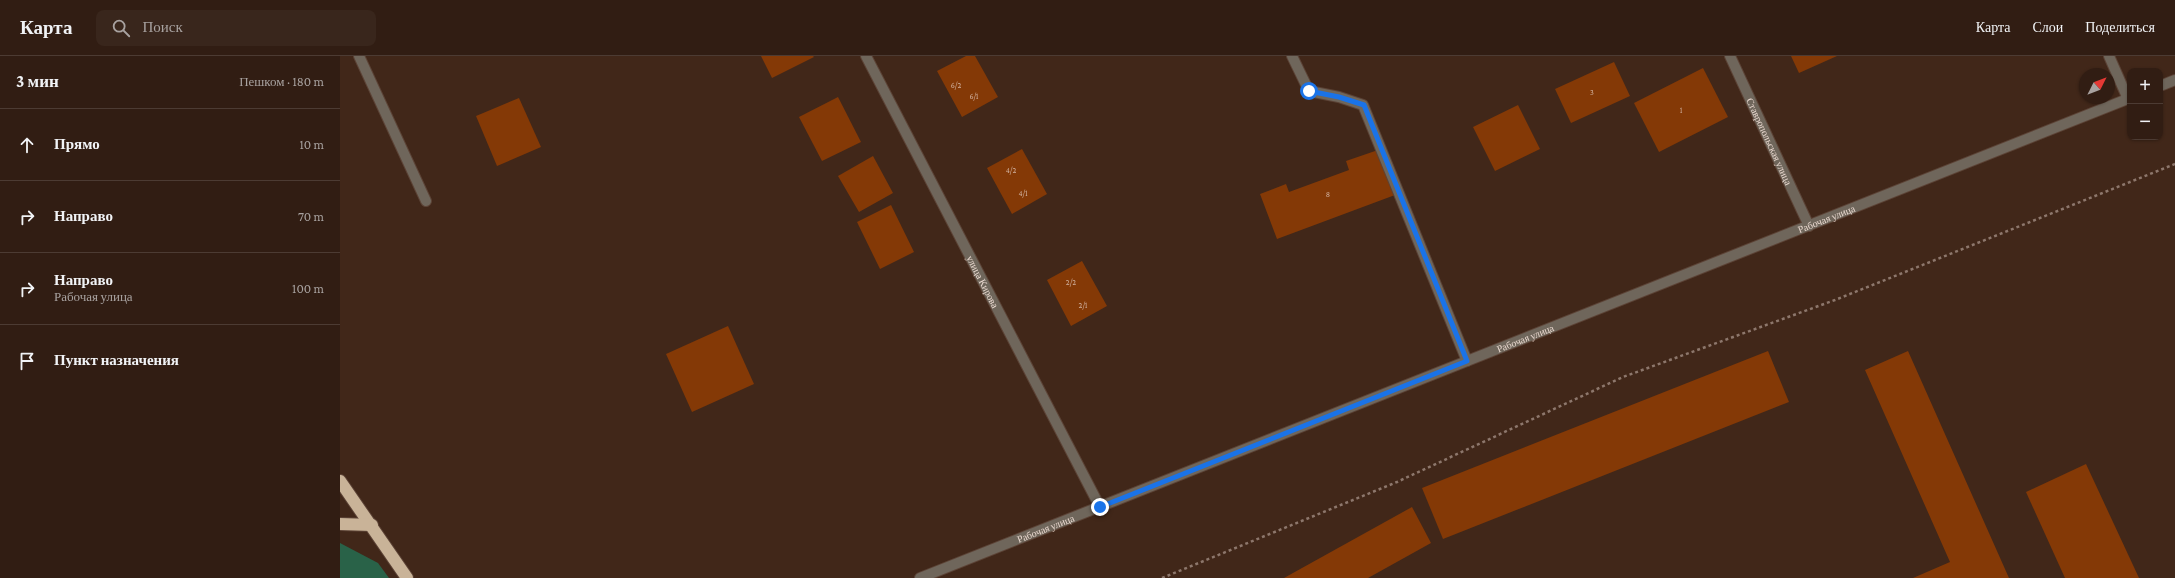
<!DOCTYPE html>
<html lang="ru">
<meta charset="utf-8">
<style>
:root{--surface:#311d13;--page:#39261c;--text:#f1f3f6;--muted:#a8a2a0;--line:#4c3b33}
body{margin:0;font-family:"Crimson Pro",serif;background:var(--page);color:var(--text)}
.controls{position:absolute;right:12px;top:12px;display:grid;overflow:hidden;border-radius:8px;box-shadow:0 1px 3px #0004}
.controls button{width:36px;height:36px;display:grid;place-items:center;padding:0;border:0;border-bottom:1px solid var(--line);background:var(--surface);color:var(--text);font:20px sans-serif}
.compass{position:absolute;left:1739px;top:12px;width:36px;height:36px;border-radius:50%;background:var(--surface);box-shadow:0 1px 3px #0004;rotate:48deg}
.stop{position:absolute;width:12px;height:12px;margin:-9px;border:3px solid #1a73e8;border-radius:50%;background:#fff}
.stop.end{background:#1a73e8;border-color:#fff;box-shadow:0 1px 4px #0008}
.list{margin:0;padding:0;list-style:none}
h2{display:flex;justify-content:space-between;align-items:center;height:52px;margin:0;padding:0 16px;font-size:17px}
h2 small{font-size:13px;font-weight:400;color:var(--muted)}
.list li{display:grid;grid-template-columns:26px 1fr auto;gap:12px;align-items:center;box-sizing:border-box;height:72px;padding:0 16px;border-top:1px solid var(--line)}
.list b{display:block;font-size:15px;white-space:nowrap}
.list p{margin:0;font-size:13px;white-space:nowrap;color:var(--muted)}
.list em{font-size:13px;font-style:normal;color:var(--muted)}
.icon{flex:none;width:22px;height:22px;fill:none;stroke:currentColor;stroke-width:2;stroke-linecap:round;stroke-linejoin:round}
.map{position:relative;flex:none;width:1835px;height:522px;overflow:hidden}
header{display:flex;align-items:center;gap:24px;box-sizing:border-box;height:56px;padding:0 20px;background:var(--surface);border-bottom:1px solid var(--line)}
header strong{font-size:19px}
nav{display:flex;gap:22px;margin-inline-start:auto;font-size:14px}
.search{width:280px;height:36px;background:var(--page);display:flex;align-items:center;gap:10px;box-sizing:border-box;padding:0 14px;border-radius:8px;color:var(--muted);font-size:15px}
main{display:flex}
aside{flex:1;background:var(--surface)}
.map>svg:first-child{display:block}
</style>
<header>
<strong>Карта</strong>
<div class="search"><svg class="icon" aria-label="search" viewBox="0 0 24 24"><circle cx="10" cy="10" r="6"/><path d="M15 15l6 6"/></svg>Поиск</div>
<nav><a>Карта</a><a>Слои</a><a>Поделиться</a></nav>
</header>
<main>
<aside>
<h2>3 мин<small>Пешком · 180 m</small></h2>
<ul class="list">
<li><svg class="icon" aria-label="ahead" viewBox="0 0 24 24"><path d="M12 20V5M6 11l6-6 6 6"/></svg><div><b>Прямо</b></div><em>10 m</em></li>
<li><svg class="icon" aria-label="right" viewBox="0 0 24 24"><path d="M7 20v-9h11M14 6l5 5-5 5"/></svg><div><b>Направо</b></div><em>70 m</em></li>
<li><svg class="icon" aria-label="right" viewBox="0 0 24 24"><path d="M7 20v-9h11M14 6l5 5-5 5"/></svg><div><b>Направо</b><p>Рабочая улица</p></div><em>100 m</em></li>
<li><svg class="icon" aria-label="arrive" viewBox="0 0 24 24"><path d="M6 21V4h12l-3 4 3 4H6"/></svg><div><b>Пункт назначения</b></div></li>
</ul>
</aside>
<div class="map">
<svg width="1835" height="522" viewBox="0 0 1835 522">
<rect width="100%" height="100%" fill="#412719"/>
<path fill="#296248" d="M0,487L38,507L49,522H0Z"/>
<g fill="#843906">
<path d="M421,0H473L474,1L432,22Z"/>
<path d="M626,0H635L658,41L622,61L597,15Z"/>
<path d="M1451,0H1497L1459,17Z"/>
<path d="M1274,6L1290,40L1231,67L1215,33Z"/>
<path d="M1363,12L1388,61L1319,96L1294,47Z"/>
<path d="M498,41L521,86L482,105L459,61Z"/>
<path d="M179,42L201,91L157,110L136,60Z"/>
<path d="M1178,49L1200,93L1155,115L1133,71Z"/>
<path d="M682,93L707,138L672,158L647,112Z"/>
<path d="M1038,94L1055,139L937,183L920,138L946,128L949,136L1009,114L1006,105Z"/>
<path d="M533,100L553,137L519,156L498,120Z"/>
<path d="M551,149L574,196L540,213L517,166Z"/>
<path d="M742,205L767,250L731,270L707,224Z"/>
<path d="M388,270L414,328L352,356L326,298Z"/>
<path d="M1428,295L1449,346L1103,483L1082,432Z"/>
<path d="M1568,295L1669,522H1573L1610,506L1525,314Z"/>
<path d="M1746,408L1799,522H1725L1686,436Z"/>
<path d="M1072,451L1091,487L1028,522H944Z"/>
</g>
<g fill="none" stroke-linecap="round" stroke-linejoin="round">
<g stroke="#5c4336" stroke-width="12">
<g id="minor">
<path d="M19,0L86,145"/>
<path id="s1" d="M526,0L760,451"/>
<path d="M952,0L969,35L999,41L1023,49L1127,305"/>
<path id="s2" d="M1390,0L1469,170"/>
<path d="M1769,0L1788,43"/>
<path d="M1820,30L1835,24"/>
<path id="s3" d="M580,522L1790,42"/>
</g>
</g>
<g stroke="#5c4336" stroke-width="14">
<g id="highway">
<path d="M0,425L67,522"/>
<path d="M0,468L32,469"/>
</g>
</g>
<path stroke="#8d776c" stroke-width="2.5" stroke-dasharray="3 3" stroke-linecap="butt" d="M822,522L1057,426L1283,321L1495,244L1835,108"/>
<use href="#minor" stroke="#6f665b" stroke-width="10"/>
<use href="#highway" stroke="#c9b398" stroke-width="12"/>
</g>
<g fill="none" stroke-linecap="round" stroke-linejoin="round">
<path stroke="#1a73e8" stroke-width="5" d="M760,451L1127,305L1024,49L999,41L969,35"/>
</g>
<g text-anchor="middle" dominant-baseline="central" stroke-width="3" stroke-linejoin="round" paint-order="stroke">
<g font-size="8" fill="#d0b09d">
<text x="616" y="29">6/2</text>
<text x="1252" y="36">3</text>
<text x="634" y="40">6/1</text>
<text x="1341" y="54">1</text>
<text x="671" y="114">4/2</text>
<text x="683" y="137">4/1</text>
<text x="988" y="138">8</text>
<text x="731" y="226">2/2</text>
<text x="743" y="249">2/1</text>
</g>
<g font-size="10" fill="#e9d8cf" stroke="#412719">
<text stroke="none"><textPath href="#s2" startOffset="94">Ставропольская улица</textPath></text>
<text stroke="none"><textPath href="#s3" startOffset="975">Рабочая улица</textPath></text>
<text stroke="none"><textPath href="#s1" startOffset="254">улица Кирова</textPath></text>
<text stroke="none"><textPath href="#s3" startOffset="651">Рабочая улица</textPath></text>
<text stroke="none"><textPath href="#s3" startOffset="135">Рабочая улица</textPath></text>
</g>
</g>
</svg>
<div class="controls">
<button>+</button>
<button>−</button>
</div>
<svg class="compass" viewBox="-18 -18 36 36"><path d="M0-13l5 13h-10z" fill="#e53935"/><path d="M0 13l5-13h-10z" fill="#a8a2a0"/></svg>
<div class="stop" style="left:969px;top:35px"></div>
<div class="stop end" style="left:760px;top:451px"></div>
</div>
</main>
